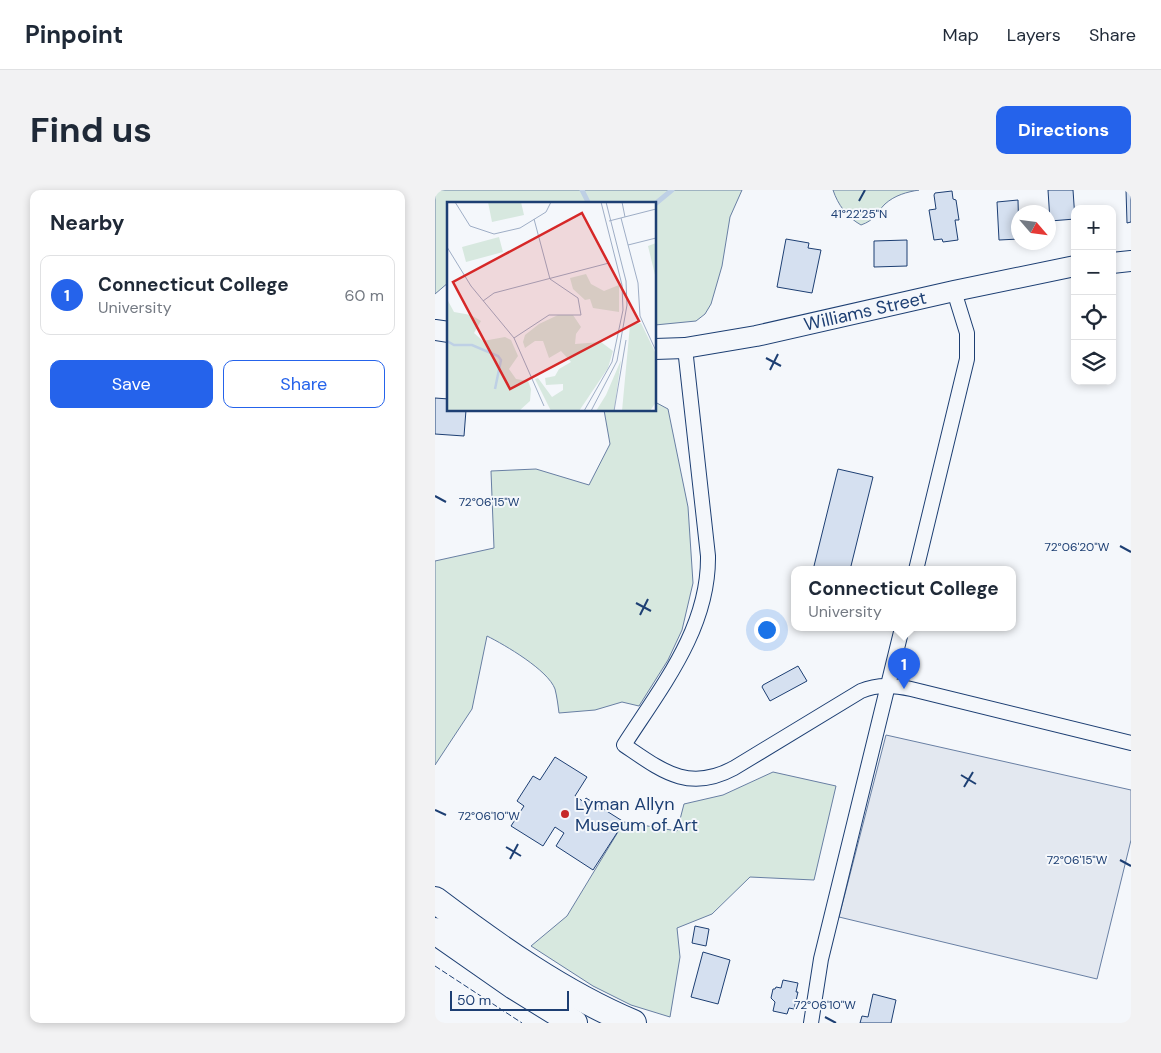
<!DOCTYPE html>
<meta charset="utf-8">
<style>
:root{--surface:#fff;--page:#f2f2f3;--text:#1f2937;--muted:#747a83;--line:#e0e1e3;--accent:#2563eb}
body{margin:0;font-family:"DM Sans",sans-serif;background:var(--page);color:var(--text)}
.controls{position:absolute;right:15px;top:15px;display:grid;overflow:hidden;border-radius:10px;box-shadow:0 2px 8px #0003}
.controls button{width:45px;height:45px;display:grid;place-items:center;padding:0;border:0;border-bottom:1px solid var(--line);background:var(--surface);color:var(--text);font:25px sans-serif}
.compass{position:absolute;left:576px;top:15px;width:45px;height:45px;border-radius:50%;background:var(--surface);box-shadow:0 2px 8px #0003;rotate:118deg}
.scale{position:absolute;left:15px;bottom:12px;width:119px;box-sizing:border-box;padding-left:5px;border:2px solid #1d3f73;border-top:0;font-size:14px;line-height:18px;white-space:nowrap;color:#1d3f73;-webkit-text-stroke:4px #f4f7fb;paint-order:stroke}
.you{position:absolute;left:331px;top:439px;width:18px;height:18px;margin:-12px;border:4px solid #fff;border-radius:50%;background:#1a73e8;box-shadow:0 0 0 8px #1a73e833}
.badge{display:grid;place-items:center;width:32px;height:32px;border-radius:50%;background:var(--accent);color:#fff;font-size:16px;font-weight:700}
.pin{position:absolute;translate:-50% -41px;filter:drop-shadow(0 1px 2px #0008)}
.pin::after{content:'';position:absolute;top:26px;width:18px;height:15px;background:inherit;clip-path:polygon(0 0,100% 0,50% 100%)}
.popup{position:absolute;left:356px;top:376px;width:225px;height:65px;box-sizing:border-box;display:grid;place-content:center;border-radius:10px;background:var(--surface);filter:drop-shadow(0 1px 4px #0005);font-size:16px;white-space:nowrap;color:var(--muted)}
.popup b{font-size:19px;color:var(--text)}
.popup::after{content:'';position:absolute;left:50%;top:100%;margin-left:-10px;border:10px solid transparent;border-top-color:var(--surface)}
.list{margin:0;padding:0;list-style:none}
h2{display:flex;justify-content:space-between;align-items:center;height:65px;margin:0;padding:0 20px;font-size:21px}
h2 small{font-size:16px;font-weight:400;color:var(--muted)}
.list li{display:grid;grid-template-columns:32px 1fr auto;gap:15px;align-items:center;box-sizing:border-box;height:80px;margin:0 10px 10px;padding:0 10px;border:1px solid var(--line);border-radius:10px}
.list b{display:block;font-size:19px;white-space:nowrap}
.list p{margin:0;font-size:16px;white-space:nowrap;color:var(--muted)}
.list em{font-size:16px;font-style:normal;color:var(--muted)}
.actions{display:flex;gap:10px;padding:15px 20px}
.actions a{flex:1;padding:11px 0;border:1px solid var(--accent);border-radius:10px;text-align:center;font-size:18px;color:var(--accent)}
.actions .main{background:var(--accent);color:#fff}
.icon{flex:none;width:28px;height:28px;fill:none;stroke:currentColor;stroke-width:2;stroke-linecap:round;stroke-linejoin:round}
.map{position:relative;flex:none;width:696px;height:833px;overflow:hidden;border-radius:10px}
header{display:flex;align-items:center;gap:30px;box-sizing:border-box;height:70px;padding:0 25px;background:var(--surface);border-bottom:1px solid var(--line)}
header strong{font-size:24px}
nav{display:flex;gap:28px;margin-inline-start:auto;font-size:18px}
.intro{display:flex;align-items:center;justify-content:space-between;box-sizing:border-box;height:120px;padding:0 30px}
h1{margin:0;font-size:35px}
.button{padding:12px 22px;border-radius:10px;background:var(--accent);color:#fff;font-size:18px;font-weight:700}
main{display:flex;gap:30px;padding:0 30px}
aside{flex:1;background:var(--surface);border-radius:10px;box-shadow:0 2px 8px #0003}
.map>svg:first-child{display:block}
</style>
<header>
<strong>Pinpoint</strong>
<nav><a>Map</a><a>Layers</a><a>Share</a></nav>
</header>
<div class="intro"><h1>Find us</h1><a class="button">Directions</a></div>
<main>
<aside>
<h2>Nearby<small></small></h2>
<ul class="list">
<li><span class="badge">1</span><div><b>Connecticut College</b><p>University</p></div><em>60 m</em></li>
</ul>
<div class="actions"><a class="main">Save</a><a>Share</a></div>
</aside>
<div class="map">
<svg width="696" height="833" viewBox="0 0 696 833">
<rect width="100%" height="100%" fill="#f4f7fb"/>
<g fill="#d7e8df" stroke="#687fa3">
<path d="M0,0H307L295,27L287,76L276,114L270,124L261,131L220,135V14H14V92L0,104Z"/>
<path d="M398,0H484C472,2 460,5 450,14C440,24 440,30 426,35C412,27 403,15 398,0Z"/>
<path d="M220,212L233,219L253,317L258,393L247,440L233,470L204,516L187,512L160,520L124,523C123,515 122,507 120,499C113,480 70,455 52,446L37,519L0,575V371L59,358L56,281L101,279L154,295L175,254L169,220H220Z"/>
<path d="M338,582L401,596L379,690L315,687L277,724L242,738L245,767L235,827L196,815L158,796L96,756L132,726L189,632L242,641L249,614L288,605Z"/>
</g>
<path fill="#e3e8f0" stroke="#687fa3" d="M451,545L696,600V650L662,789L404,727Z"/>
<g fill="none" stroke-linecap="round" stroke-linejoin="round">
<g stroke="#bed0e5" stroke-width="5">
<path d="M147,0L154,14"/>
<path d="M220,14L237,0"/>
</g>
</g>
<g fill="#d5e0f0" stroke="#1d3f73">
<path d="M613,0H638L640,29L615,31Z"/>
<path d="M691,0H696V32L692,33Z"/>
<path d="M517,1L518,9L521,10L524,30H520L523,50L508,52L507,49L499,50L494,20L501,19L499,5L500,3Z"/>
<path d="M583,10L584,49L564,50L562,12Z"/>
<path d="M351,49L374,53L373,58L386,60L377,103L342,97Z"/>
<path d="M472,50V76L439,77V51Z"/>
<path d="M0,208L14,209V220H31L29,246L0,244Z"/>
<path d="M403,279L438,287L415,380H378Z"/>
<path d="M363,476L372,491L335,511L327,497L328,495Z"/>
<path d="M120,567L152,587L140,606L149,612L151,608L189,632L158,680L121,656L129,643L120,637L108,656L76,636L89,616L82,611L98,586L105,590Z"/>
<path d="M260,736L274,739L271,756L257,753Z"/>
<path d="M268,762L295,770L283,814L256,807Z"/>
<path d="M348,790L363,793L361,802H363L359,819L354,818L352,824L338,821L340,812L336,808L338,799H340L341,797L346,798Z"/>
<path d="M438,804L461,810L456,833H425L427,826L433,827Z"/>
</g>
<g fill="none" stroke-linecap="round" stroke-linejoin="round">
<g stroke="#1d3f73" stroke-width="16">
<g id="street">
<path d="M250,158L273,366C274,438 227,496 189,555C226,580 253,603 299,578L426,501C442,494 459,495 476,499L696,553"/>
<path d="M481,380L532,169V143L519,101"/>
<path d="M376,833L386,769L467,438"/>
</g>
</g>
<g stroke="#1d3f73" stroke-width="22">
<g id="secondary">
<path d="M677,73L696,71"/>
<path d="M0,140L14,142"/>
<path id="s1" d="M220,159L250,158L321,146L519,101L640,76"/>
</g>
</g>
<g stroke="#1d3f73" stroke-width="28">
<g id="highway">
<path d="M0,710C61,756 127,803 198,833"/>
<path d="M0,741L79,796L139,833"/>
</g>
</g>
<use href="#street" stroke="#f4f7fb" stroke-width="14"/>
<use href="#secondary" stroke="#f4f7fb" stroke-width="20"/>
<use href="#highway" stroke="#f4f7fb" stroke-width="26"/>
<path stroke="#1d3f73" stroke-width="1" stroke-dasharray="6 2.5" stroke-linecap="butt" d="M0,776L87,833"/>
</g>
<path fill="none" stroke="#1d3f73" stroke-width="2" d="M424,11L430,0M331,168L346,176M335,180L343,164M0,306L11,312M685,356L696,362M201,413L216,421M205,425L213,409M526,585L541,594M529,597L538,582M0,620L11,625M71,657L86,666M75,669L83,654M685,670L696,676M390,827L401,833"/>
<circle fill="#c62828" stroke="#f4f7fb" stroke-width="2" cx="130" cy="624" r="5"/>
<g text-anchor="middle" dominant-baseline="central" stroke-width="4" stroke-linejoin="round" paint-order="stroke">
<g font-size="18" fill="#1d3f73" stroke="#f4f7fb">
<text stroke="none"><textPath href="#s1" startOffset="214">Williams Street</textPath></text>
</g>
<g font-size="18" fill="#1d3f73" stroke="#f4f7fb" text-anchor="start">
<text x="140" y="614">Lyman Allyn<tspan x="140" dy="21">Museum of Art</tspan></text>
</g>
</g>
<g transform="translate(12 12)">
<rect width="209" height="209" fill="#f4f7fb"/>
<path d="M41,0H74L77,13L45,20ZM52,35L56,50L19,60L15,45ZM209,41L208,45L209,77L201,44ZM139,72L144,82L157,89L172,83V110L146,106L143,97L138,98L126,87L123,76ZM0,97L7,110L24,113L34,119L27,131L36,139L58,135L64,138L71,154L62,167L69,177L81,179L84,187L83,199L72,209H0ZM111,113H126L134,125L129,132L128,142L154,140L166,149L161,166L132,209H104L88,177L91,176L105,195L116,188V182L99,183L98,176L108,174L112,167L124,160L114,149L102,156L96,139H88L78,146L76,140L78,133L92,122ZM194,121L209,152V200L203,209H175L183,123ZM174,158L167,209H149L159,193Z" fill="#d7e8df"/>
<path fill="none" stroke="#bed0e5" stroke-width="2.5" d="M0,139L7,143H25L51,154L54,158L48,187"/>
<path fill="none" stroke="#9eadc5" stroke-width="1" d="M8,0L23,24L47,32L73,26L99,10L104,0M175,0L178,15M174,16L191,81L193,114L209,149M162,19L209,7M181,43L209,36M0,45L24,84L67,136L97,204M36,99L47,91L162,61M67,136L102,113H134L131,96L103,77L87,17M137,209L165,160L176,108L175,83L154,0M144,209L170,159L180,103L179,79L159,0M167,209L179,138"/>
<path fill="#d62828" fill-opacity="0.15" stroke="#d62828" stroke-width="2.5" d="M135,11L192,119L63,187L6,80Z"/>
<rect width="209" height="209" fill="none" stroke="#1d3f73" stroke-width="2.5"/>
</g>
<g font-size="12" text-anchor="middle" fill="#1d3f73" stroke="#f4f7fb" stroke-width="4" stroke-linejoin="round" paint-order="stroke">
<text x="424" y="28">41°22'25"N</text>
<text x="54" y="316">72°06'15"W</text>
<text x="642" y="361">72°06'20"W</text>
<text x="54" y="630">72°06'10"W</text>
<text x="642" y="674">72°06'15"W</text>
<text x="390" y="819">72°06'10"W</text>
</g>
</svg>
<div class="controls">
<button>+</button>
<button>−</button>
<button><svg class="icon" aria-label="locate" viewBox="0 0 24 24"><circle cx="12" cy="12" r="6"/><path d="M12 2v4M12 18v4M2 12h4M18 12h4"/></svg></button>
<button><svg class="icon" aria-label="layers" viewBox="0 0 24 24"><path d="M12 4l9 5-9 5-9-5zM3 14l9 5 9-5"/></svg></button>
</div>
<svg class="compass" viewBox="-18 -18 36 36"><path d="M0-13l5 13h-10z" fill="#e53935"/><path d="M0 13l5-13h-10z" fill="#747a83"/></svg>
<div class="scale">50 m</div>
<div class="you"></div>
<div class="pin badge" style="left:469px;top:499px">1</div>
<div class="popup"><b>Connecticut College</b>University</div>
</div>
</main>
